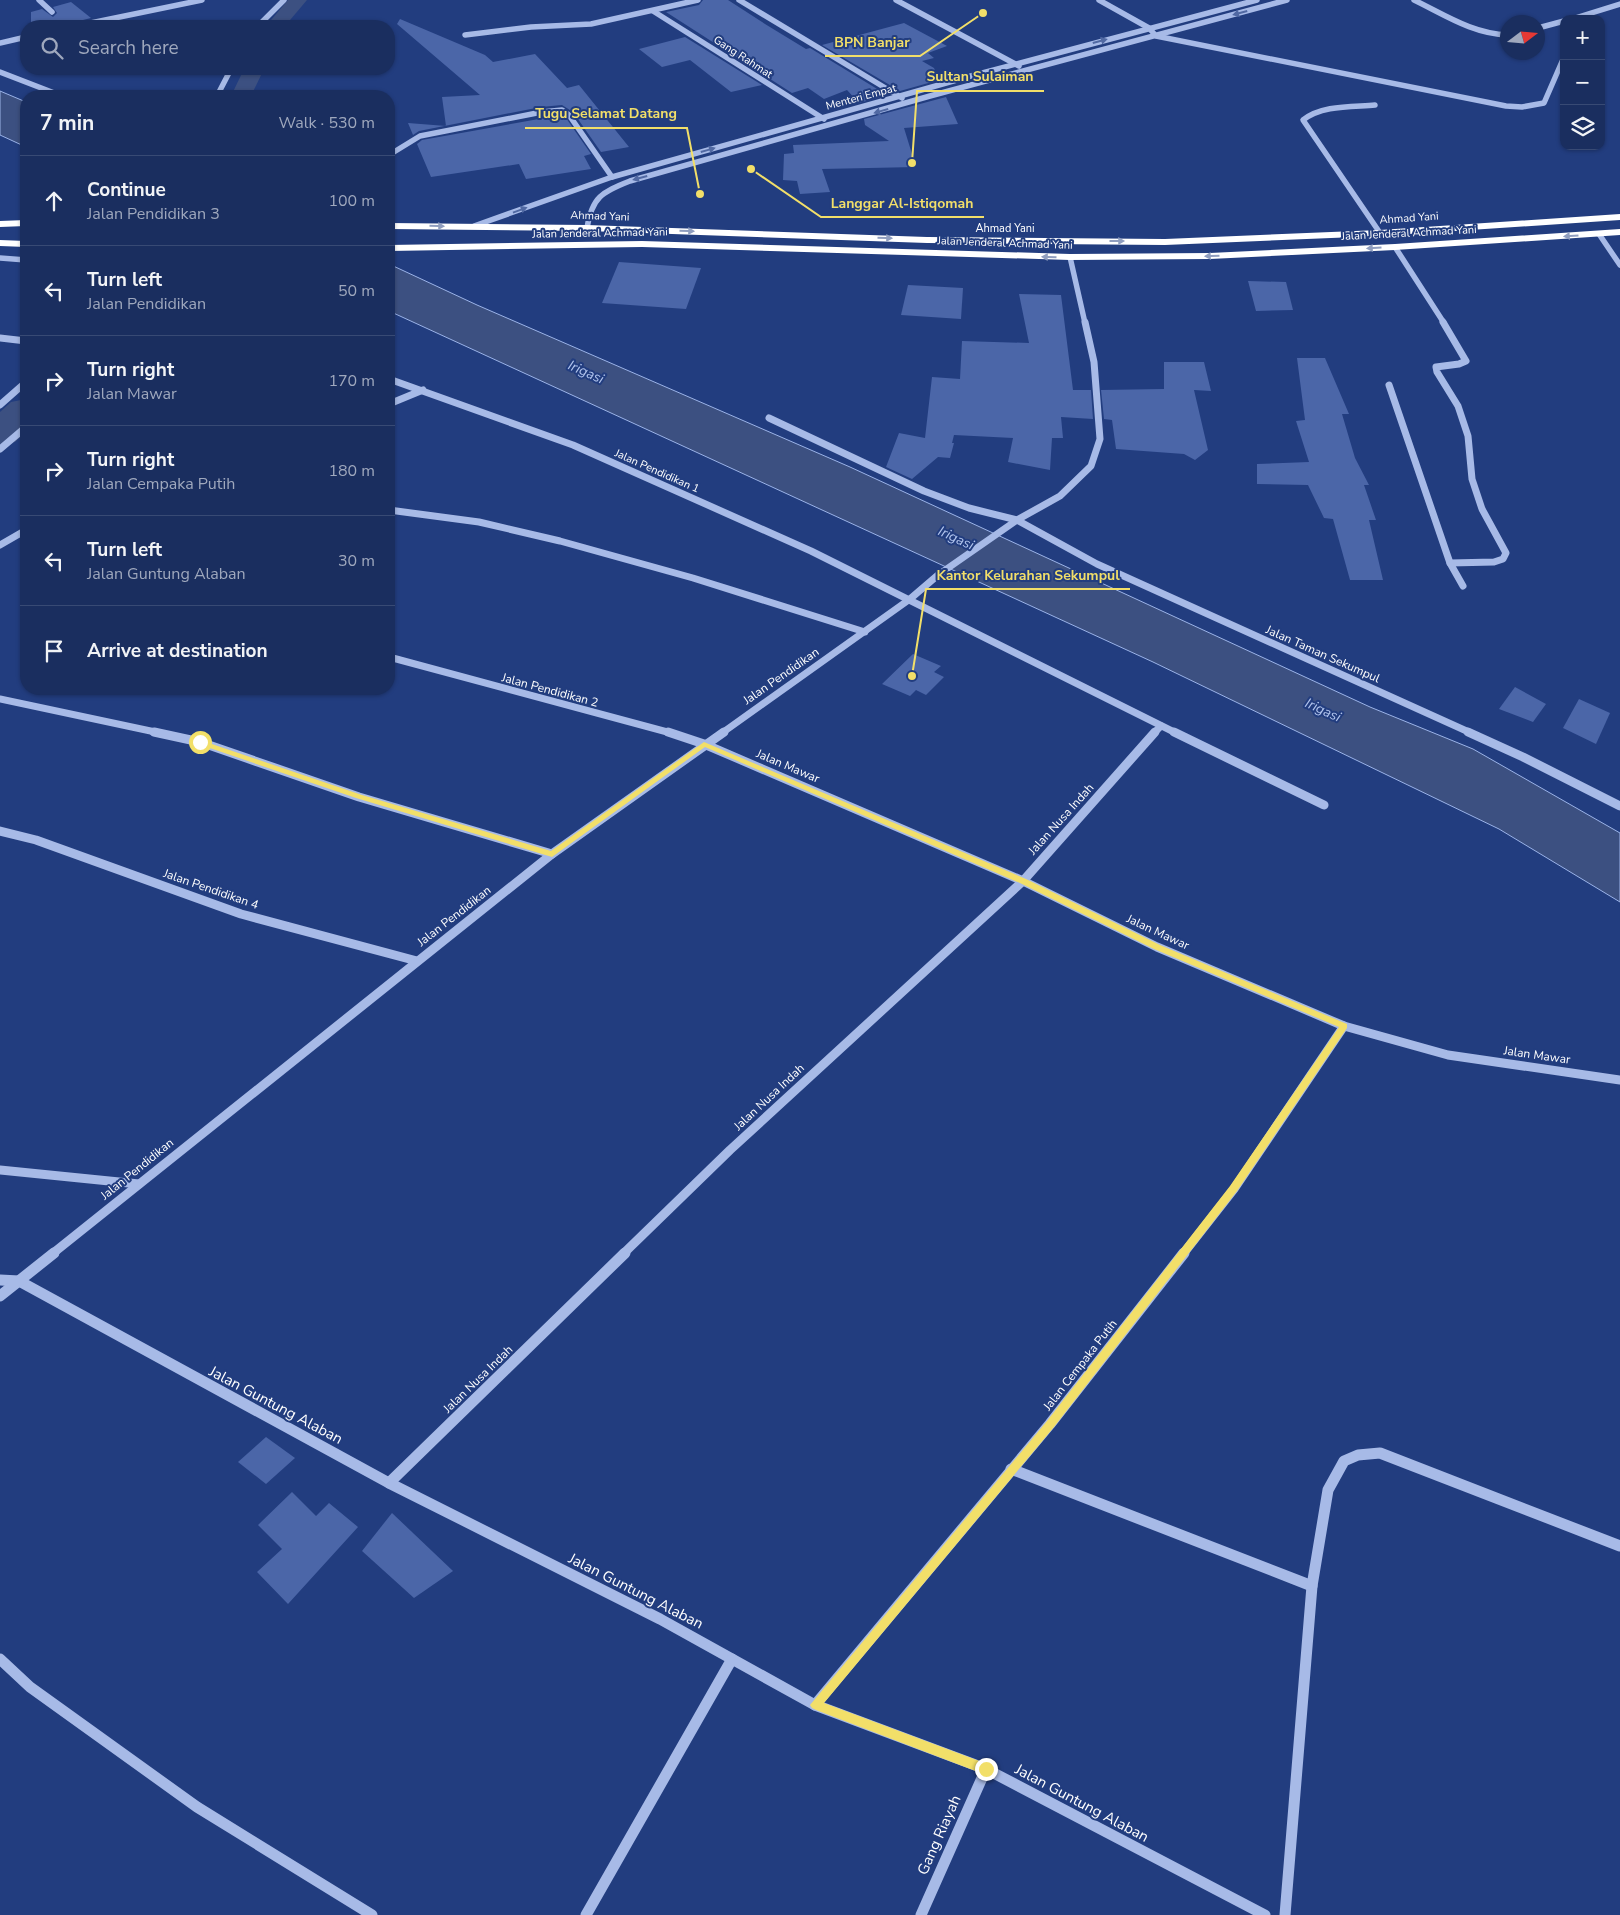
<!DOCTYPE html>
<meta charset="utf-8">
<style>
:root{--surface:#1a2e5f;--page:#233665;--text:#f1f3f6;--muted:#9fa8bd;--line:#384a74}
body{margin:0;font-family:"Nunito Sans",sans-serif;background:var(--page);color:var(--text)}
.controls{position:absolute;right:15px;top:15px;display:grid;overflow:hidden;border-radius:10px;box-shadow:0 1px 4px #0004}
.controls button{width:45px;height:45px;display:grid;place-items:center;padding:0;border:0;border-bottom:1px solid var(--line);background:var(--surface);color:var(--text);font:25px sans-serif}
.compass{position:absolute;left:1500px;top:15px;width:45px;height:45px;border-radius:50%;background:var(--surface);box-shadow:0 1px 4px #0004;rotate:74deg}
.stop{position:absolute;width:15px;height:15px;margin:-11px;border:4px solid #f2df69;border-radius:50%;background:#fff}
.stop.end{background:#f2df69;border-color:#fff;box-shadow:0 1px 5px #0008}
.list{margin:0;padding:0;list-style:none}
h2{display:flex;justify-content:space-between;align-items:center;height:65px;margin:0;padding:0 20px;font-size:21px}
h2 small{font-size:16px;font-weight:400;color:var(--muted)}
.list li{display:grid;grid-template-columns:32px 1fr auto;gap:15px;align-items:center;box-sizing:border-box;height:90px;padding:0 20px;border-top:1px solid var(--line)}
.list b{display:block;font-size:19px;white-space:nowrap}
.list p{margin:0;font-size:16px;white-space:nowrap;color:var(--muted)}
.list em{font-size:16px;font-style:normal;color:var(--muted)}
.icon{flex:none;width:28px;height:28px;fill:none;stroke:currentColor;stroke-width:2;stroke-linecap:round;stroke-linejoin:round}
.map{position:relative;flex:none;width:1620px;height:1915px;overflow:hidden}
.search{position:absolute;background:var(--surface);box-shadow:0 1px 4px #0004;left:20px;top:20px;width:375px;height:55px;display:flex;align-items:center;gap:12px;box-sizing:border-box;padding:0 18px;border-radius:20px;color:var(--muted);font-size:19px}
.panel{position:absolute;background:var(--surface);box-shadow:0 1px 4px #0004;left:20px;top:90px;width:375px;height:605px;border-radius:20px}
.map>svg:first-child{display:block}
</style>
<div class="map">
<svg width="1620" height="1915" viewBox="0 0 1620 1915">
<rect width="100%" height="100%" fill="#223d7f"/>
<g fill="#3c5081" stroke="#9bb3e8">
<path d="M0,91L26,102V147L0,135Z"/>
<path d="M389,264L477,305L850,467L1370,707L1473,749L1620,833V902L1499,829L1153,662L389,311Z"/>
</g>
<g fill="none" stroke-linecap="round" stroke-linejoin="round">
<g fill="#3c5081" fill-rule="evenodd">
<path d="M288,0H307L285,26H266Z"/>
<path d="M244,69H264L251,96H231Z"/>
</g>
<path fill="#3c5081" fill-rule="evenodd" d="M26,399V432L15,442L0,445V412L11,402Z"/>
</g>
<g fill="#4b66a8">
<path d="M703,0H728L765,24L806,49L810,48L887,95L859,103L847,90L824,99L808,88L792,93L666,12L699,5Z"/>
<path d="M71,2L91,18L75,22L71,26H31V12L42,9L53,17L57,13L53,7Z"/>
<path d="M400,19L485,55L493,62L535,54L567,88L579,85L629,147L601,152L573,112L562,105L541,107L419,131L413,135L408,123L446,126L442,97L480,95L397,24Z"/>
<path d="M904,23L947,46L928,53L934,58L922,61L934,68L939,80L900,91L822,45Z"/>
<path d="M685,37L762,85L731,92L690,60L662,67L639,49Z"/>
<path d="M946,97L958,124L904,128L916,167L822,169L830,192L800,194L797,181L783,180L784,154L794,153L793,145L889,141L865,125L864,119Z"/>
<path d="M561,115L566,118L591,154L584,156L591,169L526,179L519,164L431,177L417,144L422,140Z"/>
<path d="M619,262L701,268L686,309L602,303Z"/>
<path d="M1248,281L1286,282L1293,310L1256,311Z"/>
<path d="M908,285L963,288L961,319L901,315Z"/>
<path d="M1019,294L1061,295L1073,390H1091L1093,419L1061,417L1063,438H1052L1050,470L1008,462L1013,438L954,435L952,443H954L950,458L938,457L912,479L886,467L899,433L925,438L932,377L960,379L962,341L1029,343Z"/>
<path d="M1297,358H1325L1349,414H1342L1355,458L1369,485H1364L1376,520H1369L1383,580H1350L1333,519L1324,518L1308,485L1257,484V464L1309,462L1296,421L1305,420Z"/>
<path d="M1164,362H1204L1211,391L1194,390L1208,450L1195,460L1184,454L1116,449L1112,420L1104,419L1101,390L1164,389Z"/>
<path d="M913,654L941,666L934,672L944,677L926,695L916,690L910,696L882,684Z"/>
<path d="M1515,687L1546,704L1533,722L1499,709Z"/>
<path d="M1579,699L1610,713L1596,744L1563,728Z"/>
<path d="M266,1437L295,1458L266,1484L238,1462Z"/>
<path d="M292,1492L316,1516L329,1503L358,1527L288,1604L257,1572L282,1549L258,1525Z"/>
<path d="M392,1513L453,1571L414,1598L362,1551Z"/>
</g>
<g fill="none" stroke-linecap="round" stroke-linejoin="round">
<g stroke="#a7bae7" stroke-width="5.5">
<path d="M39,0L52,12"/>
<path d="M739,0L902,98"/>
<path d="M896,0L1019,66"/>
<path d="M1099,0L1149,28L1156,36L1506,106L1522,107L1544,103L1564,57"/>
<path d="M1414,0C1445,15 1473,34 1508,35"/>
<path d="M653,11L824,119"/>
<path d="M1572,19L1620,4"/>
<path d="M76,26L202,0"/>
<path d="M258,26L284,0"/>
<path d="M1538,28L1564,21"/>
<path d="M465,35L531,27L591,24L698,0"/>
<path d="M0,43L26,37"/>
<path d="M0,72L62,96"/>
<path d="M217,96L231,69"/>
<path d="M1375,105C1352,107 1322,105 1303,120L1380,233"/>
<path d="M389,155L420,136L542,112L562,110L569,115L612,177"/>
<path d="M474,226L612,177L971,76L1257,0"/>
<path d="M587,228C592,197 602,192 630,181L930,96L1287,0"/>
<path d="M1599,234L1620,265"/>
<path d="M1395,247L1444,323"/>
<path d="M1070,257L1085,323"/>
<path d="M0,258L26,260"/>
</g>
<g stroke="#a7bae7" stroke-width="7">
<path d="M1443,322L1466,361L1459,364L1436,367L1437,372L1458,406L1468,436L1472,479L1482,509L1506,553L1503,559L1494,562L1450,563"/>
<path d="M0,338L26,341"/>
<path d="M389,379L573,445L811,551L1176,733"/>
<path d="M1389,385L1450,563L1463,586"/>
<path d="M389,404L423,390"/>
<path d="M0,405L26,382"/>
<path d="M769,418L924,491L969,508L1017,520L1097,564L1471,733"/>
<path d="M0,449L26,427"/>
<path d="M389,510L479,522L560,541L693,578L865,632"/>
<path d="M0,545L26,530"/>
<path d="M389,657L671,733"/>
<path d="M0,699L160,733"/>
<path d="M722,733L910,599L938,575L1017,520L1060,496L1091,466L1100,439L1094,362L1085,322"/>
<path d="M1154,733L1161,726"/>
</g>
<g stroke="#a7bae7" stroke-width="9">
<path d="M154,732L200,742L359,797L552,854"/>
<path d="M668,732L704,744L1023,881L1157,947L1344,1026L1448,1055L1620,1080"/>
<path d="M1174,732L1324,805"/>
<path d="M1468,732L1523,757L1620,806"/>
<path d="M0,831L36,840L241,914L417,961"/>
<path d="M0,1170L139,1184"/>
<path d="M52,1254L552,854L724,732"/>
<path d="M623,1254L730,1150L1023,881L1155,732"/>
<path d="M1183,1254L1234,1189L1344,1026"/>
</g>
<g stroke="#a7bae7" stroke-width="11">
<path d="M0,1280L19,1281L389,1483L660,1619L815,1705L986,1769L1265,1915"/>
<path d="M0,1296L54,1253"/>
<path d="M1011,1469L1312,1586"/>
<path d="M389,1483L625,1253"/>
<path d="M0,1659L30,1687L197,1807L372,1915"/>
<path d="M815,1705L1050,1424L1184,1253"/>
<path d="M586,1915L732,1659"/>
<path d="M921,1915L986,1769"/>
<path d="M1285,1915L1312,1586L1328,1490L1344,1461L1358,1455L1380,1453L1620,1546"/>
</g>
<g fill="#fff" fill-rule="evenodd">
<path d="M1620,214V220L1380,236L1165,245L927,243L587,231L389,229V223L587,225L927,237L1165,239L1380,230Z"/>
<path d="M26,220V226L0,227V221Z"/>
<path d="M1620,229V235L1395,250L1210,259L1070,260L642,247L389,251V245L642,241L1070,254L1210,253L1395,244Z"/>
<path d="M0,240L26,241V247L0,246Z"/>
</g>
</g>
<defs><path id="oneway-solid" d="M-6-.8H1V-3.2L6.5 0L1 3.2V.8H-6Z" transform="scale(1.25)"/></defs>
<g fill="#5169a3">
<use href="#oneway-solid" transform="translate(1240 13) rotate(165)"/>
<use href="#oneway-solid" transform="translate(1100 41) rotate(-15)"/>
<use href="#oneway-solid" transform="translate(881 111) rotate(164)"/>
<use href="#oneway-solid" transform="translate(708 150) rotate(-16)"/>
<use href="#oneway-solid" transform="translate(640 178) rotate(165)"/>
<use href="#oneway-solid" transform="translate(520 210) rotate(-20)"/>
</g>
<g fill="#909ebf">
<use href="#oneway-solid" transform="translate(437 226) rotate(1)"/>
<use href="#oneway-solid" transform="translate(687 231) rotate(2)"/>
<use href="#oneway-solid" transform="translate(1571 236) rotate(176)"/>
<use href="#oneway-solid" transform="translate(885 238) rotate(2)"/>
<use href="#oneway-solid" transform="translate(1117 241)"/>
<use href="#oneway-solid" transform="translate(1374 248) rotate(177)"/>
<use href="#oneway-solid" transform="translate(1212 256) rotate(178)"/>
<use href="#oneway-solid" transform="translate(1049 257) rotate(-178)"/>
</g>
<path fill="#f2df69" d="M198,741H203L362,795L551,851L704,742L1026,879L1160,945L1347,1024V1028L1237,1191L1054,1427L824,1703L990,1765L991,1769L990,1773L986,1775L816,1710L812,1708L810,1705L1047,1421L1230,1186L1339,1027L1154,949L1020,883L705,747L552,857L356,798L198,744Z"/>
<g text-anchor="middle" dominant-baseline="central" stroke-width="4" stroke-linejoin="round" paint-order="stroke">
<g font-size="11" fill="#fff" stroke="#223d7f">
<text transform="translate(743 57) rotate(33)">Gang Rahmat</text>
<text transform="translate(861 97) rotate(-15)">Menteri Empat</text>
<text transform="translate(600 216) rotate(2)">Ahmad Yani</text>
<text transform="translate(1409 218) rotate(-4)">Ahmad Yani</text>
<text x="1005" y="228">Ahmad Yani</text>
<text transform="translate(600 233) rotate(-1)">Jalan Jenderal Achmad Yani</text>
<text transform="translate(1409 233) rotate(-3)">Jalan Jenderal Achmad Yani</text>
<text transform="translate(1005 243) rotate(2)">Jalan Jenderal Achmad Yani</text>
<text transform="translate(657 471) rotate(24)">Jalan Pendidikan 1</text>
</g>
<g font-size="12" fill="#fff" stroke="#223d7f">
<text transform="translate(1323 654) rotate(24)">Jalan Taman Sekumpul</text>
<text transform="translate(781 676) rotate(-35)">Jalan Pendidikan</text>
<text transform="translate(550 690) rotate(15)">Jalan Pendidikan 2</text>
<text transform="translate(788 766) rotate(23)">Jalan Mawar</text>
<text transform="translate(1061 819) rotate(-48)">Jalan Nusa Indah</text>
<text transform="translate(211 889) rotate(19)">Jalan Pendidikan 4</text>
<text transform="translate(454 916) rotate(-38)">Jalan Pendidikan</text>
<text transform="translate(1158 932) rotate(25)">Jalan Mawar</text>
<text transform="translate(1537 1055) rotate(8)">Jalan Mawar</text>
<text transform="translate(769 1097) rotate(-43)">Jalan Nusa Indah</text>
<text transform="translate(137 1169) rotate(-39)">Jalan Pendidikan</text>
<text transform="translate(1080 1365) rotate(-52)">Jalan Cempaka Putih</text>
<text transform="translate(478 1379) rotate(-44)">Jalan Nusa Indah</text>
</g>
<g font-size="14" font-style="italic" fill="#b2c5ee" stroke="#223d7f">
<text transform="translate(586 372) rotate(24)">Irigasi</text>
<text transform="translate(956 538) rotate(25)">Irigasi</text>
<text transform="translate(1323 710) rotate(25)">Irigasi</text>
</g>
<g font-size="15" fill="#fff" stroke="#223d7f">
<text transform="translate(276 1405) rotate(28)">Jalan Guntung Alaban</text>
<text transform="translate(636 1591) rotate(27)">Jalan Guntung Alaban</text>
<text transform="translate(1082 1803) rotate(28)">Jalan Guntung Alaban</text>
<text transform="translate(939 1835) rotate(-66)">Gang Riayah</text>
</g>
</g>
<path fill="none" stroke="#f2df69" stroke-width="2" d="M983 13L920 56H825M912 163L917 91H1044M700 194L687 128H525M751 169L821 217H984M912 676L926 589H1130"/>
<g fill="#f2df69" stroke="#223d7f" stroke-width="2">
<circle cx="983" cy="13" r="5"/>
<circle cx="912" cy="163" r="5"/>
<circle cx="700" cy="194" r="5"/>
<circle cx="751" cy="169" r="5"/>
<circle cx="912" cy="676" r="5"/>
</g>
<g font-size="14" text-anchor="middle" font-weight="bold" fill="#f2df69" stroke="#223d7f" stroke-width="4" stroke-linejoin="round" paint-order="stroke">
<text x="872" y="47">BPN Banjar</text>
<text x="980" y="81">Sultan Sulaiman</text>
<text x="606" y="118">Tugu Selamat Datang</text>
<text x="902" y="208">Langgar Al-Istiqomah</text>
<text x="1028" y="580">Kantor Kelurahan Sekumpul</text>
</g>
</svg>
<div class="controls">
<button>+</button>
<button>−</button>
<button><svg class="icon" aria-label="layers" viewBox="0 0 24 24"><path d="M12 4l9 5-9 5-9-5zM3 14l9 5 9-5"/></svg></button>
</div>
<svg class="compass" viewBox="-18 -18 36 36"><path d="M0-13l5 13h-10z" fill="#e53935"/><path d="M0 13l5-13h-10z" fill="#9fa8bd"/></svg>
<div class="stop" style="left:200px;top:742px"></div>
<div class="stop end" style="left:986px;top:1769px"></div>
<div class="search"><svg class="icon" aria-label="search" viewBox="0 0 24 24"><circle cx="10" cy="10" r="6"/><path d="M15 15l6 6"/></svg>Search here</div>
<section class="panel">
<h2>7 min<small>Walk · 530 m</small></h2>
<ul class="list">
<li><svg class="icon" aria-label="ahead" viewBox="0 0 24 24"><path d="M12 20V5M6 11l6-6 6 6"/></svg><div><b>Continue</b><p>Jalan Pendidikan 3</p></div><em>100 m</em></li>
<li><svg class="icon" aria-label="left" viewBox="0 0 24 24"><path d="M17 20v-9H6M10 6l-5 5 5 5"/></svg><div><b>Turn left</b><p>Jalan Pendidikan</p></div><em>50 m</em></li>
<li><svg class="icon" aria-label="right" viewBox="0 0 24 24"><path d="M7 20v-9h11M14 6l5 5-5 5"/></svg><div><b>Turn right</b><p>Jalan Mawar</p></div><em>170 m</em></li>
<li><svg class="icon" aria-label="right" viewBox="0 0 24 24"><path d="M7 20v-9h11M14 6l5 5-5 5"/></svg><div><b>Turn right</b><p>Jalan Cempaka Putih</p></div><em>180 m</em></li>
<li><svg class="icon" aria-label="left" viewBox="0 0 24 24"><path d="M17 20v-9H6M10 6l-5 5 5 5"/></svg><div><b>Turn left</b><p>Jalan Guntung Alaban</p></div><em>30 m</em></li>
<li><svg class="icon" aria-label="arrive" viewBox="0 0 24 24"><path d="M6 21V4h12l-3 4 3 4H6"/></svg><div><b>Arrive at destination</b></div></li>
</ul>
</section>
</div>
